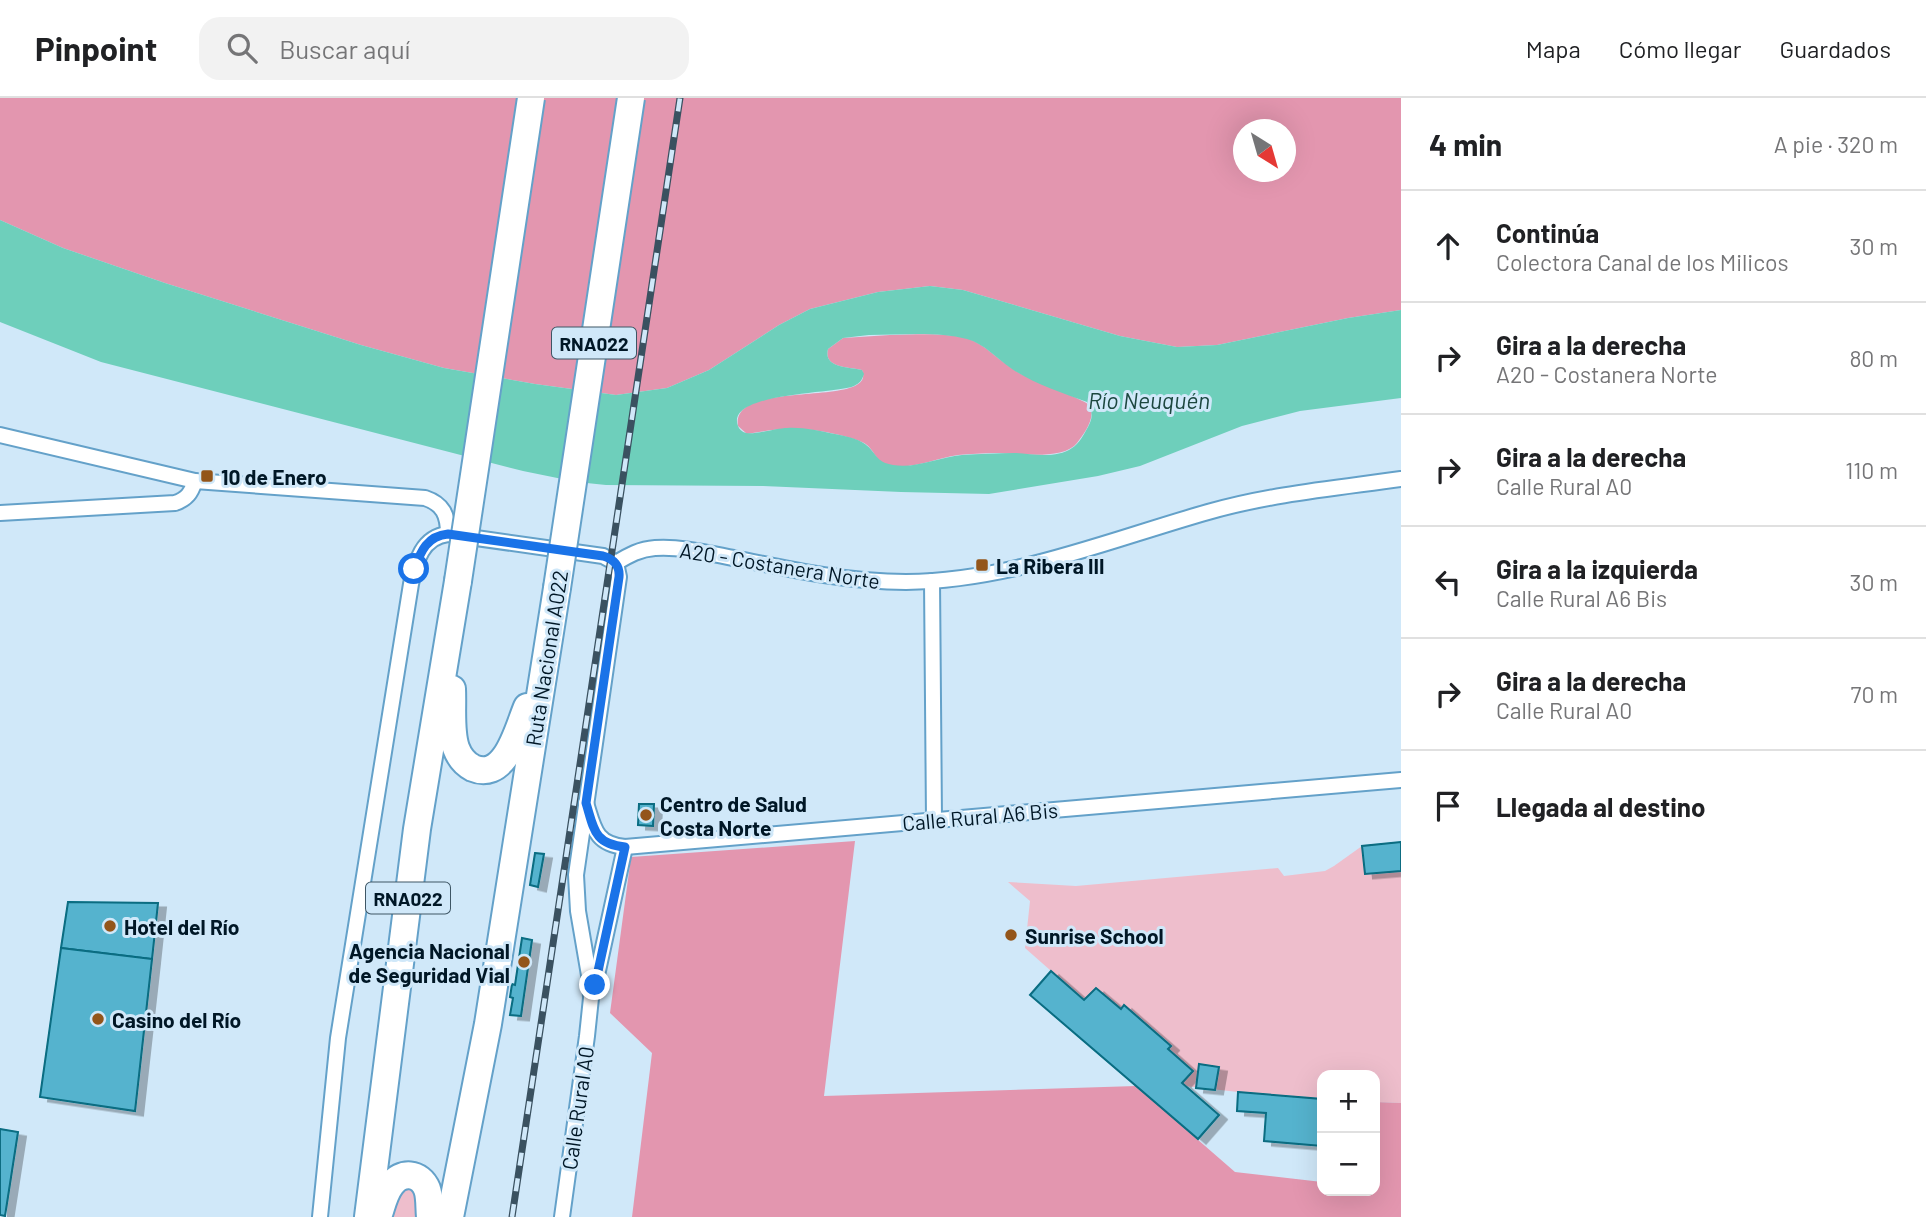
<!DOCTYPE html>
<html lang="es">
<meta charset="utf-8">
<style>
:root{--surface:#fff;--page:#f2f2f2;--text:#202124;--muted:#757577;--line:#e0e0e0}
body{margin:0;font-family:Barlow,sans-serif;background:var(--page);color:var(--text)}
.controls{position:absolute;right:21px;bottom:21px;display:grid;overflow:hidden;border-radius:14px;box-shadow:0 7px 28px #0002}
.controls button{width:63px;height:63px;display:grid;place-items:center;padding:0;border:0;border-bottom:2px solid var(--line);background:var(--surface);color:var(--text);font:35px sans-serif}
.compass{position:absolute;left:1233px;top:21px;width:63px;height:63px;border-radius:50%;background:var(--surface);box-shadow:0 7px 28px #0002;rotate:143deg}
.stop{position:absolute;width:21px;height:21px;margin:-16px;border:5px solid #1a73e8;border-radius:50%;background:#fff}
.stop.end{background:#1a73e8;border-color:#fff;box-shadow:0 2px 7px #0008}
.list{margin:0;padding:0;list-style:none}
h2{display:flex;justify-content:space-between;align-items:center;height:91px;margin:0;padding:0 28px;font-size:30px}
h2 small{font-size:23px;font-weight:400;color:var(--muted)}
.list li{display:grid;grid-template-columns:46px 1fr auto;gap:21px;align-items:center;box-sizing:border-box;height:112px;padding:0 28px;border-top:2px solid var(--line)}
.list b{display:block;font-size:26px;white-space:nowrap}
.list p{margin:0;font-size:23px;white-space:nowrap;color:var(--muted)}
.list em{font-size:23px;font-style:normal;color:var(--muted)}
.icon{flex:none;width:38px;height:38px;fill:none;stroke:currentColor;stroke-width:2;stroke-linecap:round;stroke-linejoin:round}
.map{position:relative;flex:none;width:1401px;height:1119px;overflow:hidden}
header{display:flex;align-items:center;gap:42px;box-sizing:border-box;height:98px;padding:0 35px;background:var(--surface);border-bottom:2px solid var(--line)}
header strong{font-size:33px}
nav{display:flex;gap:38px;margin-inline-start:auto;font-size:24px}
.search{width:490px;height:63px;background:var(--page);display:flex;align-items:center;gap:18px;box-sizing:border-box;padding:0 24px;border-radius:21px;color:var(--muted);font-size:26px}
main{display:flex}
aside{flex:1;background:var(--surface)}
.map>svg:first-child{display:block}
</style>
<header>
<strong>Pinpoint</strong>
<div class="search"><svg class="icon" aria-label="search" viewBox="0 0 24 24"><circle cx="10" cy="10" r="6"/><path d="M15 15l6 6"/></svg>Buscar aquí</div>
<nav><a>Mapa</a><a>Cómo llegar</a><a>Guardados</a></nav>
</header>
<main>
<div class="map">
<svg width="1401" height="1119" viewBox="0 0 1401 1119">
<defs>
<filter id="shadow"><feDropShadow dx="8" dy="4.5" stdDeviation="0" flood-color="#0004"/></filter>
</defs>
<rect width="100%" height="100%" fill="#d0e8f9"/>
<g fill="#eebecc">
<path d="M1362,748L1365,776L1401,773V1005L1375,1004V977H1322V1000L1238,994L1185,988L1182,985L1193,973L1168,951L1170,947L1124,907L1121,911L1096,890L1084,902L1025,850L1030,803L1008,784L1076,788L1278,770L1284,778L1325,773L1334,768Z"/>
<path d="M415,1089L423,1119H389L399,1091Z"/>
</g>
<g fill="#e396af" fill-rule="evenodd">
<path d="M0,0H1401V212L1348,220L1217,247L1177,249L1120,238L963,192L930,188L878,194L810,211L779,227L709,272L667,290L616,297L535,286L444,270L361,247L165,185L63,150L0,122ZM1244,32H1286V74H1244Z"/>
<path d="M890,237C915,237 945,234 969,241C986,247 998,262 1013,271C1021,277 1032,281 1042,285C1050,289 1086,303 1089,307C1097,319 1084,336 1077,345C1063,363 1016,355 995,355C983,355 970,356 958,357C937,360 916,370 895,368C875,366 878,357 867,347C862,343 853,341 847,339C811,329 783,329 747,336L738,328C730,279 878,311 862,272C848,269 823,270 828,251L843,240Z"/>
<path d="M855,743L824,998L1136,988L1235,1074L1322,1084V1093H1375V1004L1401,1005V1119H632L652,955L610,915L631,759Z"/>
</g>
<path fill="#6ecfbb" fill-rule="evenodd" d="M0,122L63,150L165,185L361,247L444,270L535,286L616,297L667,290L709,272L779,227L810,211L878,194L930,188L963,192L1120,238L1177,249L1217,247L1348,220L1401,212V300L1300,313L1242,328L1140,368L1098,378L989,396L901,394L763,388L606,387L577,384L523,373L101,264L0,224ZM869,237C901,237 936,233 967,241C985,246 997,261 1012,271C1034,286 1062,295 1087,304C1093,313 1093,320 1088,329C1084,336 1079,346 1072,350C1056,361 1033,356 1015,355C997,355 979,356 962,357C939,359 916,371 893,367C875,364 877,355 865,346C857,340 844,338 835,336C819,333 803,329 787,330C777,330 754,337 746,335C742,334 739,331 738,328C725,294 836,296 854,288C860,285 862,282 864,276L862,272C848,269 823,270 828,251L843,240Z"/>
<g fill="#54b3ce" stroke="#076c81" stroke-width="2" filter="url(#shadow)">
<path d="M639,706H654L653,728L638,727Z"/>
<path d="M1401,744V773L1365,776L1362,748Z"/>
<path d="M535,755L544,756L538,789L530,787Z"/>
<path d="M68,804L158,805L152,861L61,850Z"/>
<path d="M522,840L532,842L521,918L510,917L513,900L510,899L512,886L515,887Z"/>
<path d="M61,850L152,861L135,1013L40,999Z"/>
<path d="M1051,873L1084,902L1096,890L1121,911L1124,907L1171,948L1168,951L1193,973L1182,985L1219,1017L1198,1041L1030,897Z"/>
<path d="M1199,966L1219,969L1215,992L1196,990Z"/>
<path d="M1238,994L1322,1001V1048L1264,1043L1266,1015L1237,1013Z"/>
<path d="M0,1031L18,1034L5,1118L0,1117Z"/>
</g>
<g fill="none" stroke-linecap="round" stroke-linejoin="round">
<g stroke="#64a1c9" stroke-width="18">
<g id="street">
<path d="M0,337L195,383L425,400C443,406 448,417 448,436"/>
<path d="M0,415L175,405C187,401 191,395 195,383"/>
<path d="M616,465C629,457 640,451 655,450C684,448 715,457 744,462C797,473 851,484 906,484C1011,483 1109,442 1208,414C1271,396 1337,390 1401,381"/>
<path d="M932,483L934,722"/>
<path d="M586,705C594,730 595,746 625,749L1401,682"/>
<path d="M594,891L625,749"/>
<path d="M320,1119L338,940L411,486C416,463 422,439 448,436L603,458L616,465"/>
<path d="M562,1119L587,938L591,900L590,883L578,813L576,777L619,479L616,465"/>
</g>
</g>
<g stroke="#64a1c9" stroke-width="30">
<g id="highway">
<path d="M452,591C453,610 450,633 456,650C459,658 465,666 473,670C506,684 518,630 527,609"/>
<path d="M368,1119L417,731L458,483"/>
<path d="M378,1119C382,1108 384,1096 391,1087C401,1073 420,1074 427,1091C430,1099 429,1110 430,1119"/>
<path d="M450,1119L488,926L557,490"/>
</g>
</g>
<use href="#street" stroke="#fff" stroke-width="14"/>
<use href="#highway" stroke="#fff" stroke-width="26"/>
<g stroke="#3a5160" stroke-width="7">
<path id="rail" d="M512,1119L680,0"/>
</g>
<use href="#rail" stroke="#d0e8f9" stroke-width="4.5" stroke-dasharray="13" stroke-linecap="butt"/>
<g stroke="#64a1c9" stroke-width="30" stroke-linecap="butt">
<g id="highway-bridge">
<path d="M458,483L531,0"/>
<path d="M557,490L631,0"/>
</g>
</g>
<use href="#highway-bridge" stroke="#fff" stroke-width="26"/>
</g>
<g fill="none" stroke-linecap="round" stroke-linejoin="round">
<path stroke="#1a73e8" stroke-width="9" d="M414,471C421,453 427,438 448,436L603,458C614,461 620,468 619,479L586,705C594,731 594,746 625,749L595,887"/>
</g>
<g fill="#93551a" stroke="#d0e8f9" stroke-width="2.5">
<rect x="200" y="371" width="14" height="14" rx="3.5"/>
<rect x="975" y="460" width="14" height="14" rx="3.5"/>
<circle cx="646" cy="717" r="7"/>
<circle cx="110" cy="828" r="7"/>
<circle cx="1011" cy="837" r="7"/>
<circle cx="524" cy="864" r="7"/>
<circle cx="98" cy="921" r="7"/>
</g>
<g text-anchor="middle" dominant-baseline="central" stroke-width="6" stroke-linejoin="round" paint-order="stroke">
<g fill="#d0e8f9" stroke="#3e5665" stroke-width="2">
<rect x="552" y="229.5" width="84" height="31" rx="5"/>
<rect x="366" y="784.5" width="84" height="31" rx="5"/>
</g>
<g font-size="19" font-weight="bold" fill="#001726">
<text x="594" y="245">RNA022</text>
<text x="408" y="800">RNA022</text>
</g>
<g font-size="21" font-weight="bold" fill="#001726" stroke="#d0e8f9" text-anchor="start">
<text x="221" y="378">10 de Enero</text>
<text x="996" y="467">La Ribera III</text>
<text x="660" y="705">Centro de Salud<tspan x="660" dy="24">Costa Norte</tspan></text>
<text x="124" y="828">Hotel del Río</text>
<text x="1025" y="837">Sunrise School</text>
<text x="510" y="852" text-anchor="end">Agencia Nacional<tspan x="510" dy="24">de Seguridad Vial</tspan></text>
<text x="112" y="921">Casino del Río</text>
</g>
<g font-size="21" fill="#001726" stroke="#d0e8f9">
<text transform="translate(780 467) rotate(9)">A20 - Costanera Norte</text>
<text transform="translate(546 560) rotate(-81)">Ruta Nacional A022</text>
<text transform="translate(980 718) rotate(-5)">Calle Rural A6 Bis</text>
<text transform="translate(577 1010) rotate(-82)">Calle Rural A0</text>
</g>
<g font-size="23" font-style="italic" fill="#1c473f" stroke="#d0e8f9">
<text x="1149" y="302">Río Neuquén</text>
</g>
</g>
</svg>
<div class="controls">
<button>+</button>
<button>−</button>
</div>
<svg class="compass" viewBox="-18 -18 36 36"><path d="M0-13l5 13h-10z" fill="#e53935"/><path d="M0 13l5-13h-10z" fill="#757577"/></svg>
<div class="stop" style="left:414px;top:471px"></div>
<div class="stop end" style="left:595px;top:887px"></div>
</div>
<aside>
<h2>4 min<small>A pie · 320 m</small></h2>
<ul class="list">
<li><svg class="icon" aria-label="ahead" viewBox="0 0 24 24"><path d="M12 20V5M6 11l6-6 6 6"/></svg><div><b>Continúa</b><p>Colectora Canal de los Milicos</p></div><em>30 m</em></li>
<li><svg class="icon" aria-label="right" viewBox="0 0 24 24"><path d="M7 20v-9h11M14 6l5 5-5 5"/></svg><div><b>Gira a la derecha</b><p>A20 - Costanera Norte</p></div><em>80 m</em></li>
<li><svg class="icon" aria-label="right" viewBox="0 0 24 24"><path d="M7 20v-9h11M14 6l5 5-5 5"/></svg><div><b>Gira a la derecha</b><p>Calle Rural A0</p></div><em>110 m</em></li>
<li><svg class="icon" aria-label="left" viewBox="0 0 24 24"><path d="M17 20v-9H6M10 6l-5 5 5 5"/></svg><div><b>Gira a la izquierda</b><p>Calle Rural A6 Bis</p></div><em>30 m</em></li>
<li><svg class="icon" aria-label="right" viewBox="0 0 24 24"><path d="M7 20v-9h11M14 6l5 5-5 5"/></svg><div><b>Gira a la derecha</b><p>Calle Rural A0</p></div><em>70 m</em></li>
<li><svg class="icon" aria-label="arrive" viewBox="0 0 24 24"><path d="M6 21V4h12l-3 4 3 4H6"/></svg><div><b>Llegada al destino</b></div></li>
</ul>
</aside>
</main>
